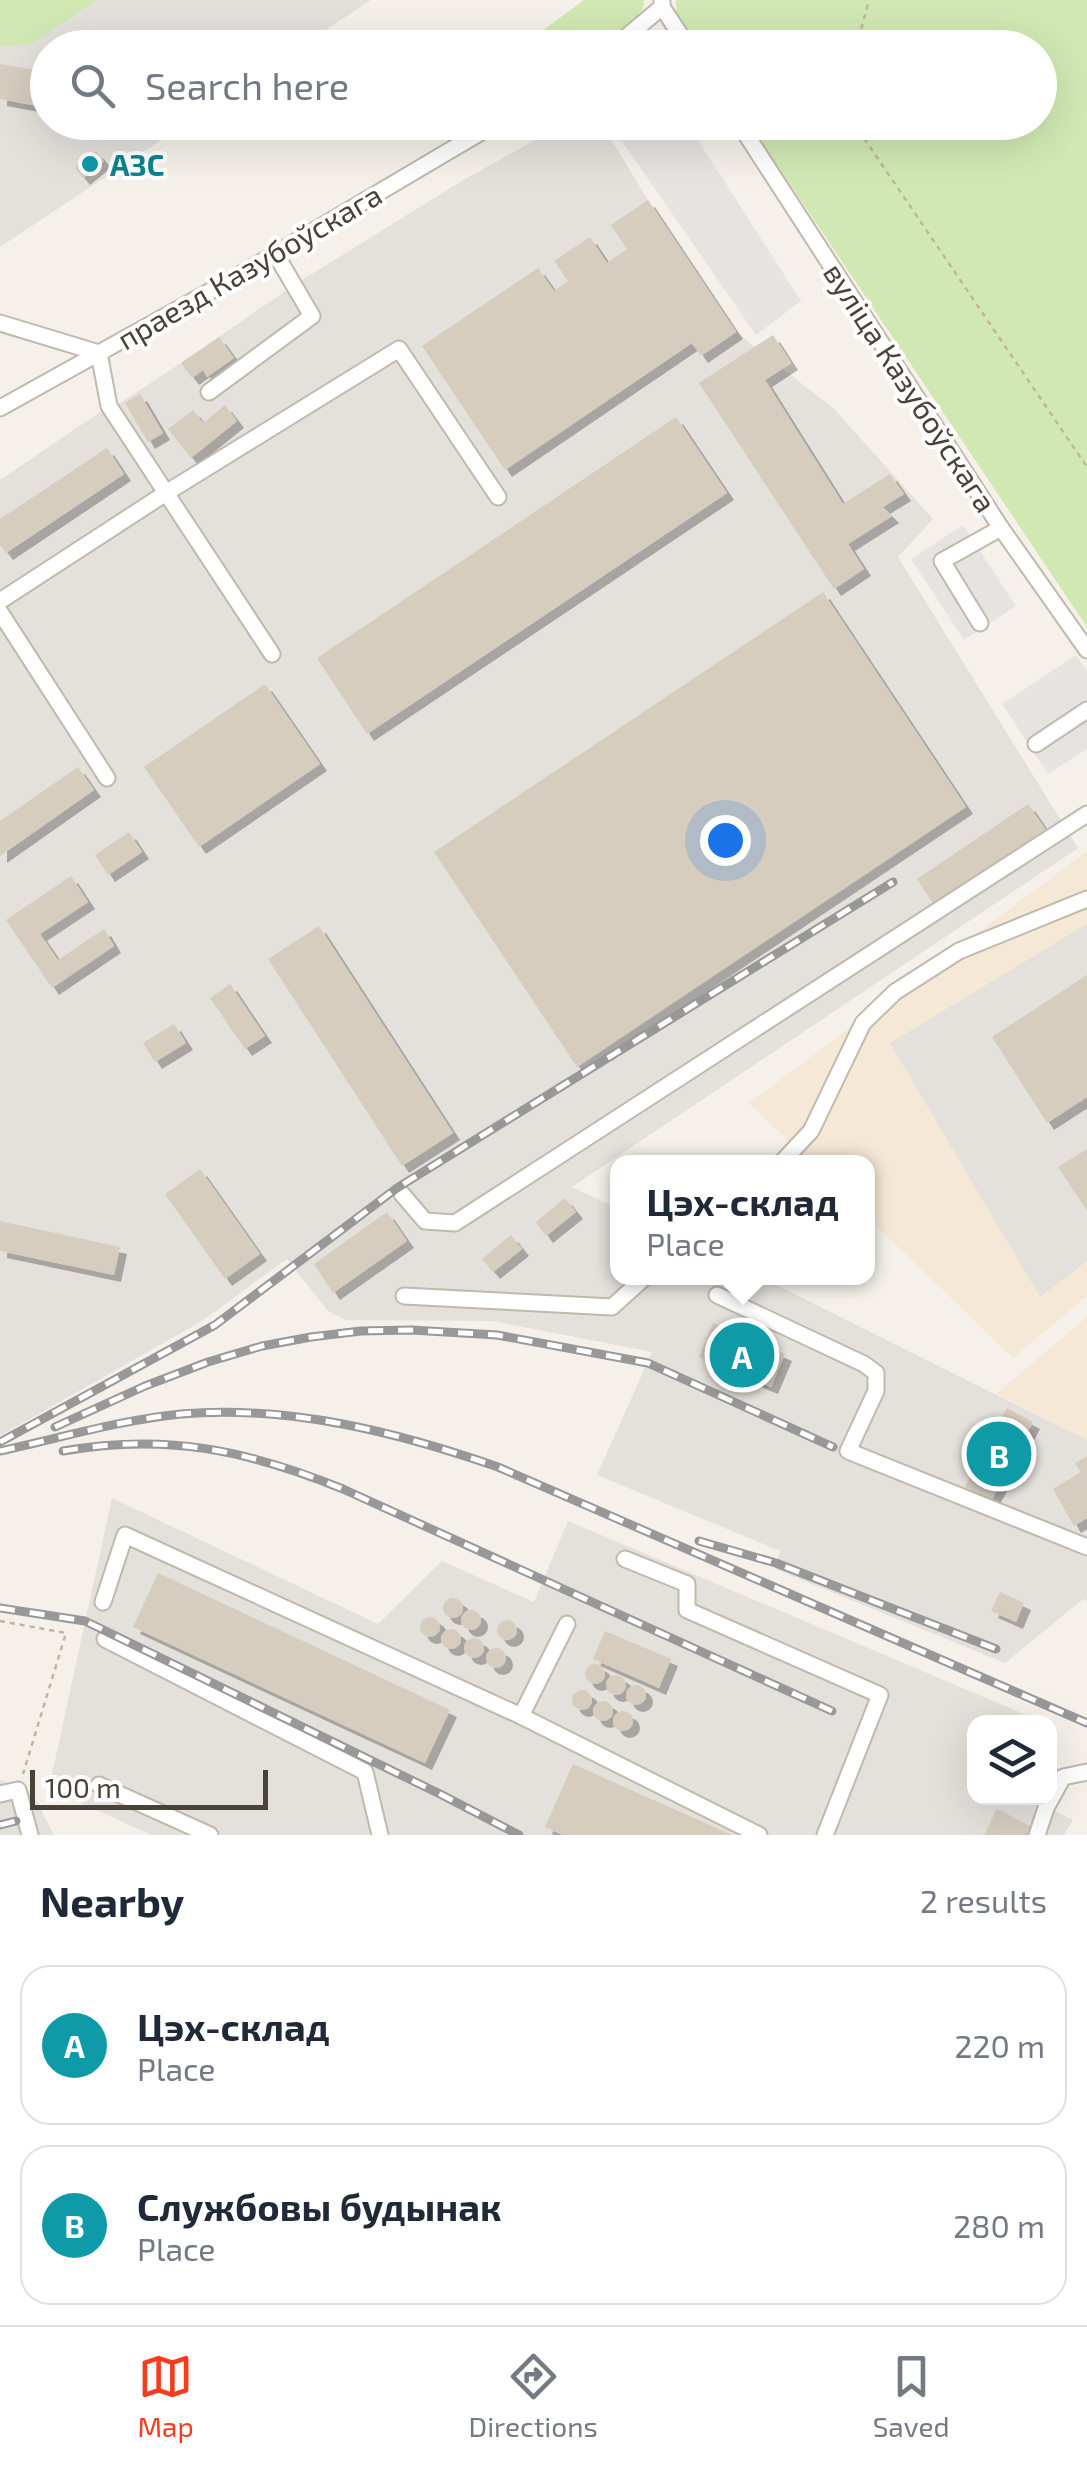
<!DOCTYPE html>
<meta charset="utf-8">
<style>
:root{--surface:#fff;--page:#f2f2f3;--text:#1f2937;--muted:#747a83;--line:#e0e1e3;--accent:#f83b1e}
body{margin:0;font-family:"Exo 2",sans-serif;background:var(--page);color:var(--text)}
.controls{position:absolute;right:30px;bottom:30px;display:grid;overflow:hidden;border-radius:20px;box-shadow:0 10px 40px #0002}
.controls button{width:90px;height:90px;display:grid;place-items:center;padding:0;border:0;border-bottom:2px solid var(--line);background:var(--surface);color:var(--text);font:50px sans-serif}
.scale{position:absolute;left:30px;bottom:25px;width:238px;box-sizing:border-box;padding-left:10px;border:5px solid #494238;border-top:0;font-size:28px;line-height:35px;white-space:nowrap;color:#494238;-webkit-text-stroke:8px #fff;paint-order:stroke}
.you{position:absolute;left:725px;top:840px;width:35px;height:35px;margin:-25px;border:8px solid #fff;border-radius:50%;background:#1a73e8;box-shadow:0 0 0 15px #1a73e833}
.badge{display:grid;place-items:center;width:65px;height:65px;border-radius:50%;background:var(--accent);color:#fff;font-size:32px;font-weight:700}
.pin{position:absolute;translate:-50% -50%;border:5px solid #fff;box-shadow:0 2px 10px #0006}
.popup{position:absolute;left:610px;top:1155px;width:265px;height:130px;box-sizing:border-box;display:grid;place-content:center;border-radius:20px;background:var(--surface);filter:drop-shadow(0 2px 8px #0005);font-size:32px;white-space:nowrap;color:var(--muted)}
.popup b{font-size:38px;color:var(--text)}
.popup::after{content:'';position:absolute;left:50%;top:100%;margin-left:-20px;border:20px solid transparent;border-top-color:var(--surface)}
.list{margin:0;padding:0;list-style:none}
h2{display:flex;justify-content:space-between;align-items:center;height:130px;margin:0;padding:0 40px;font-size:42px}
h2 small{font-size:32px;font-weight:400;color:var(--muted)}
.list li{display:grid;grid-template-columns:65px 1fr auto;gap:30px;align-items:center;box-sizing:border-box;height:160px;margin:0 20px 20px;padding:0 20px;border:2px solid var(--line);border-radius:30px}
.list b{display:block;font-size:38px;white-space:nowrap}
.list p{margin:0;font-size:32px;white-space:nowrap;color:var(--muted)}
.list em{font-size:32px;font-style:normal;color:var(--muted)}
.icon{flex:none;width:55px;height:55px;fill:none;stroke:currentColor;stroke-width:2;stroke-linecap:round;stroke-linejoin:round}
.map{position:relative;flex:none;width:1087px;height:1835px;overflow:hidden}
.search{position:absolute;background:var(--surface);box-shadow:0 10px 40px #0002;left:30px;right:30px;top:30px;height:110px;display:flex;align-items:center;gap:25px;box-sizing:border-box;padding:0 35px;border-radius:55px;color:var(--muted);font-size:38px}
.sheet{height:490px;background:var(--surface)}
nav{display:flex;justify-content:space-around;align-items:center;box-sizing:border-box;height:140px;border-top:2px solid var(--line);background:var(--surface);font-size:28px;color:var(--muted)}
nav a{display:grid;justify-items:center;gap:5px}
nav .on{color:var(--accent)}
.map>svg:first-child{display:block}
</style>
<div class="map">
<svg width="1087" height="1835" viewBox="0 0 1087 1835">
<defs>
<filter id="shadow"><feDropShadow dx="7" dy="7" stdDeviation="0" flood-color="#0004"/></filter>
</defs>
<rect width="100%" height="100%" fill="#f5f1ea"/>
<g fill="#f6e8d6">
<path d="M1087,851V1296L1013,1358L867,1217V1162H810L749,1103Z"/>
<path d="M1087,1317V1440L996,1394Z"/>
</g>
<g fill="#e4e0db">
<path d="M0,0H371L300,47L48,48V122L187,123L0,247Z"/>
<path d="M565,123H601L648,200L736,332L834,409L933,519L898,557L1078,848L572,1187L617,1208V1278H763L1087,1440V1601L1083,1599L1005,1663L775,1569L780,1551L597,1475L652,1352L493,1321L346,1320L328,1311L287,1259L202,1321L0,1436V480L109,406L120,403L181,363L294,285L460,182Z"/>
<path d="M1087,924V1261L1040,1297L890,1043Z"/>
<path d="M112,1498L378,1624L442,1561L534,1602L568,1521L1043,1722H974V1798H1027L1073,1820L1064,1835H151L49,1788Z"/>
<path d="M0,1780L32,1792L54,1835H0Z"/>
</g>
<g fill="#d1e8b3">
<path d="M0,0H97L30,44L0,47Z"/>
<path d="M584,0H644L643,9L615,40L603,47L519,48Z"/>
<path d="M676,0H1087V627L749,123L1040,122V48L699,47L676,13Z"/>
</g>
<g fill="#e6e4e1">
<path d="M628,123H687L801,301L756,335L615,131Z"/>
<path d="M963,525L1016,606L964,640L911,559Z"/>
<path d="M1076,655L1087,671V749L1048,774L1002,704Z"/>
</g>
<g fill="#d6cdbf" filter="url(#shadow)">
<path d="M0,64L48,72V108L0,99Z"/>
<path d="M96,151L104,161L83,178L75,168Z"/>
<path d="M648,200L736,332L701,356L692,343L505,470L422,346L538,268L554,291L568,281L554,261L590,237L607,263L627,249L611,225Z"/>
<path d="M773,335L791,363L765,380L843,504L890,474L904,494L883,507L892,516L848,544L864,569L834,589L699,383Z"/>
<path d="M219,337L234,358L207,377L203,370L192,378L181,363Z"/>
<path d="M140,394L163,433L148,442L125,403Z"/>
<path d="M225,405L237,421L191,458L168,429L193,410L203,423Z"/>
<path d="M676,417L727,493L367,734L317,658Z"/>
<path d="M107,448L124,474L6,553L0,545V519Z"/>
<path d="M823,592L966,807L577,1067L434,852Z"/>
<path d="M265,684L320,764L199,847L144,767Z"/>
<path d="M78,767L94,790L0,856V821Z"/>
<path d="M1028,804L1048,833L936,908L917,879Z"/>
<path d="M129,832L142,852L108,875L95,855Z"/>
<path d="M71,876L88,902L40,934L58,960L104,929L114,946L52,988L6,920Z"/>
<path d="M319,926L453,1133L402,1166L268,959Z"/>
<path d="M1087,975V1097L1047,1123L992,1037Z"/>
<path d="M230,984L265,1036L245,1049L210,998Z"/>
<path d="M174,1024L186,1043L155,1062L143,1043Z"/>
<path d="M1087,1149V1211L1058,1167Z"/>
<path d="M200,1169L260,1254L225,1279L165,1194Z"/>
<path d="M565,1198L576,1212L546,1236L536,1222Z"/>
<path d="M387,1212L407,1241L333,1293L314,1264Z"/>
<path d="M0,1221L120,1247L114,1275L0,1251Z"/>
<path d="M511,1235L522,1249L493,1272L482,1259Z"/>
<path d="M713,1323L785,1354L771,1387L699,1357Z"/>
<path d="M1007,1408L1033,1422L991,1501L965,1487Z"/>
<path d="M1087,1456V1518L1074,1526L1053,1489L1081,1472L1075,1463Z"/>
<path d="M158,1573L450,1710L425,1763L133,1627Z"/>
<path d="M1000,1592L1024,1603L1016,1622L991,1611Z"/>
<circle cx="453" cy="1608" r="10"/>
<circle cx="471" cy="1620" r="10"/>
<circle cx="430" cy="1627" r="10"/>
<circle cx="507" cy="1630" r="10"/>
<circle cx="451" cy="1639" r="10"/>
<path d="M605,1631L671,1659L659,1688L593,1659Z"/>
<circle cx="474" cy="1648" r="10"/>
<circle cx="496" cy="1658" r="10"/>
<circle cx="595" cy="1674" r="10"/>
<circle cx="616" cy="1685" r="10"/>
<circle cx="636" cy="1695" r="10"/>
<circle cx="582" cy="1700" r="10"/>
<circle cx="603" cy="1711" r="10"/>
<circle cx="623" cy="1721" r="10"/>
<path d="M573,1764L732,1835H563L545,1827Z"/>
<path d="M997,1809L1032,1827L1028,1835H984Z"/>
</g>
<g fill="none" stroke-linecap="round" stroke-linejoin="round">
<g stroke="#c0b9ac" stroke-width="19">
<g id="minor">
<path d="M662,0V7L689,48"/>
<path d="M613,48L662,7"/>
<path d="M738,122L1001,528L1087,650"/>
<path d="M0,323L99,353L109,406L272,654"/>
<path d="M209,392L312,316L275,253"/>
<path d="M0,408L234,278L498,122"/>
<path d="M0,601L166,493L399,349L498,497"/>
<path d="M0,612L107,778"/>
<path d="M980,623L942,561L1001,528"/>
<path d="M1036,744L1087,710"/>
<path d="M782,1162L811,1131L863,1023L895,992L959,951L1087,899"/>
<path d="M402,1194L425,1221L455,1223L1087,814"/>
<path d="M717,1295L864,1364L876,1373V1391L848,1451L1087,1547"/>
<path d="M404,1296L612,1307L644,1278"/>
<path d="M625,1559L687,1584V1610L880,1695L825,1835"/>
<path d="M103,1602L125,1535L521,1716L759,1835"/>
<path d="M105,1639L365,1772L380,1835"/>
<path d="M521,1716L567,1624"/>
<path d="M99,1785L210,1835"/>
<path d="M0,1794L18,1790L30,1835"/>
<path d="M1037,1835L1046,1808L1063,1777L1087,1772"/>
</g>
</g>
<g stroke="#c2b59e" stroke-width="2.5" stroke-dasharray="5 5" stroke-linecap="butt">
<path d="M856,48L869,0"/>
<path d="M853,122L1087,467"/>
<path d="M0,1621L66,1633L23,1774"/>
</g>
<use href="#minor" stroke="#fff" stroke-width="15"/>
<g stroke="#989898" stroke-width="9">
<g id="rail">
<path d="M55,1427L145,1386L208,1362L262,1346L311,1337L361,1331L411,1330L497,1335L648,1363L833,1447"/>
<path d="M0,1442L215,1325L397,1188L893,882"/>
<path d="M0,1451C60,1438 120,1420 181,1414C290,1405 397,1432 498,1467L1087,1723"/>
<path d="M63,1451C166,1433 247,1450 343,1489L832,1711"/>
<path d="M699,1541L776,1563L996,1649"/>
<path d="M0,1608L85,1621L442,1795L519,1835"/>
<path d="M0,1825L16,1821"/>
</g>
</g>
<use href="#rail" stroke="#fff" stroke-width="5" stroke-dasharray="15" stroke-linecap="butt"/>
</g>
<circle fill="#0f9aa8" stroke="#fff" stroke-width="4" cx="90" cy="164" r="10"/>
<g text-anchor="middle" dominant-baseline="central" stroke-width="8" stroke-linejoin="round" paint-order="stroke">
<g font-size="30" font-weight="bold" fill="#0d838f" stroke="#fff" text-anchor="start">
<text x="110" y="164">АЗС</text>
</g>
<g font-size="30" fill="#494238" stroke="#fff">
<text transform="translate(249 266) rotate(-30)">праезд Казубоўскага</text>
<text transform="translate(911 387) rotate(57)">вуліца Казубоўскага</text>
</g>
</g>
</svg>
<div class="controls">
<button><svg class="icon" aria-label="layers" viewBox="0 0 24 24"><path d="M12 4l9 5-9 5-9-5zM3 14l9 5 9-5"/></svg></button>
</div>
<div class="scale">100 m</div>
<div class="you"></div>
<div class="pin badge" style="left:742px;top:1355px;background:#0f9aa8">A</div>
<div class="popup"><b>Цэх-склад</b>Place</div>
<div class="pin badge" style="left:999px;top:1454px;background:#0f9aa8">B</div>
<div class="search"><svg class="icon" aria-label="search" viewBox="0 0 24 24"><circle cx="10" cy="10" r="6"/><path d="M15 15l6 6"/></svg>Search here</div>
</div>
<section class="sheet">
<h2>Nearby<small>2 results</small></h2>
<ul class="list">
<li><span class="badge" style="background:#0f9aa8">A</span><div><b>Цэх-склад</b><p>Place</p></div><em>220 m</em></li>
<li><span class="badge" style="background:#0f9aa8">B</span><div><b>Службовы будынак</b><p>Place</p></div><em>280 m</em></li>
</ul>
</section>
<nav>
<a class="on"><svg class="icon" aria-label="map" viewBox="0 0 24 24"><path d="M3 6l6-2 6 2 6-2v14l-6 2-6-2-6 2zM9 4v14M15 6v14"/></svg>Map</a>
<a><svg class="icon" aria-label="directions" viewBox="0 0 24 24"><path d="M12 3l9 9-9 9-9-9zM9 14v-3h6M13 9l2 2-2 2"/></svg>Directions</a>
<a><svg class="icon" aria-label="saved" viewBox="0 0 24 24"><path d="M7 4h10v16l-5-4-5 4z"/></svg>Saved</a>
</nav>
